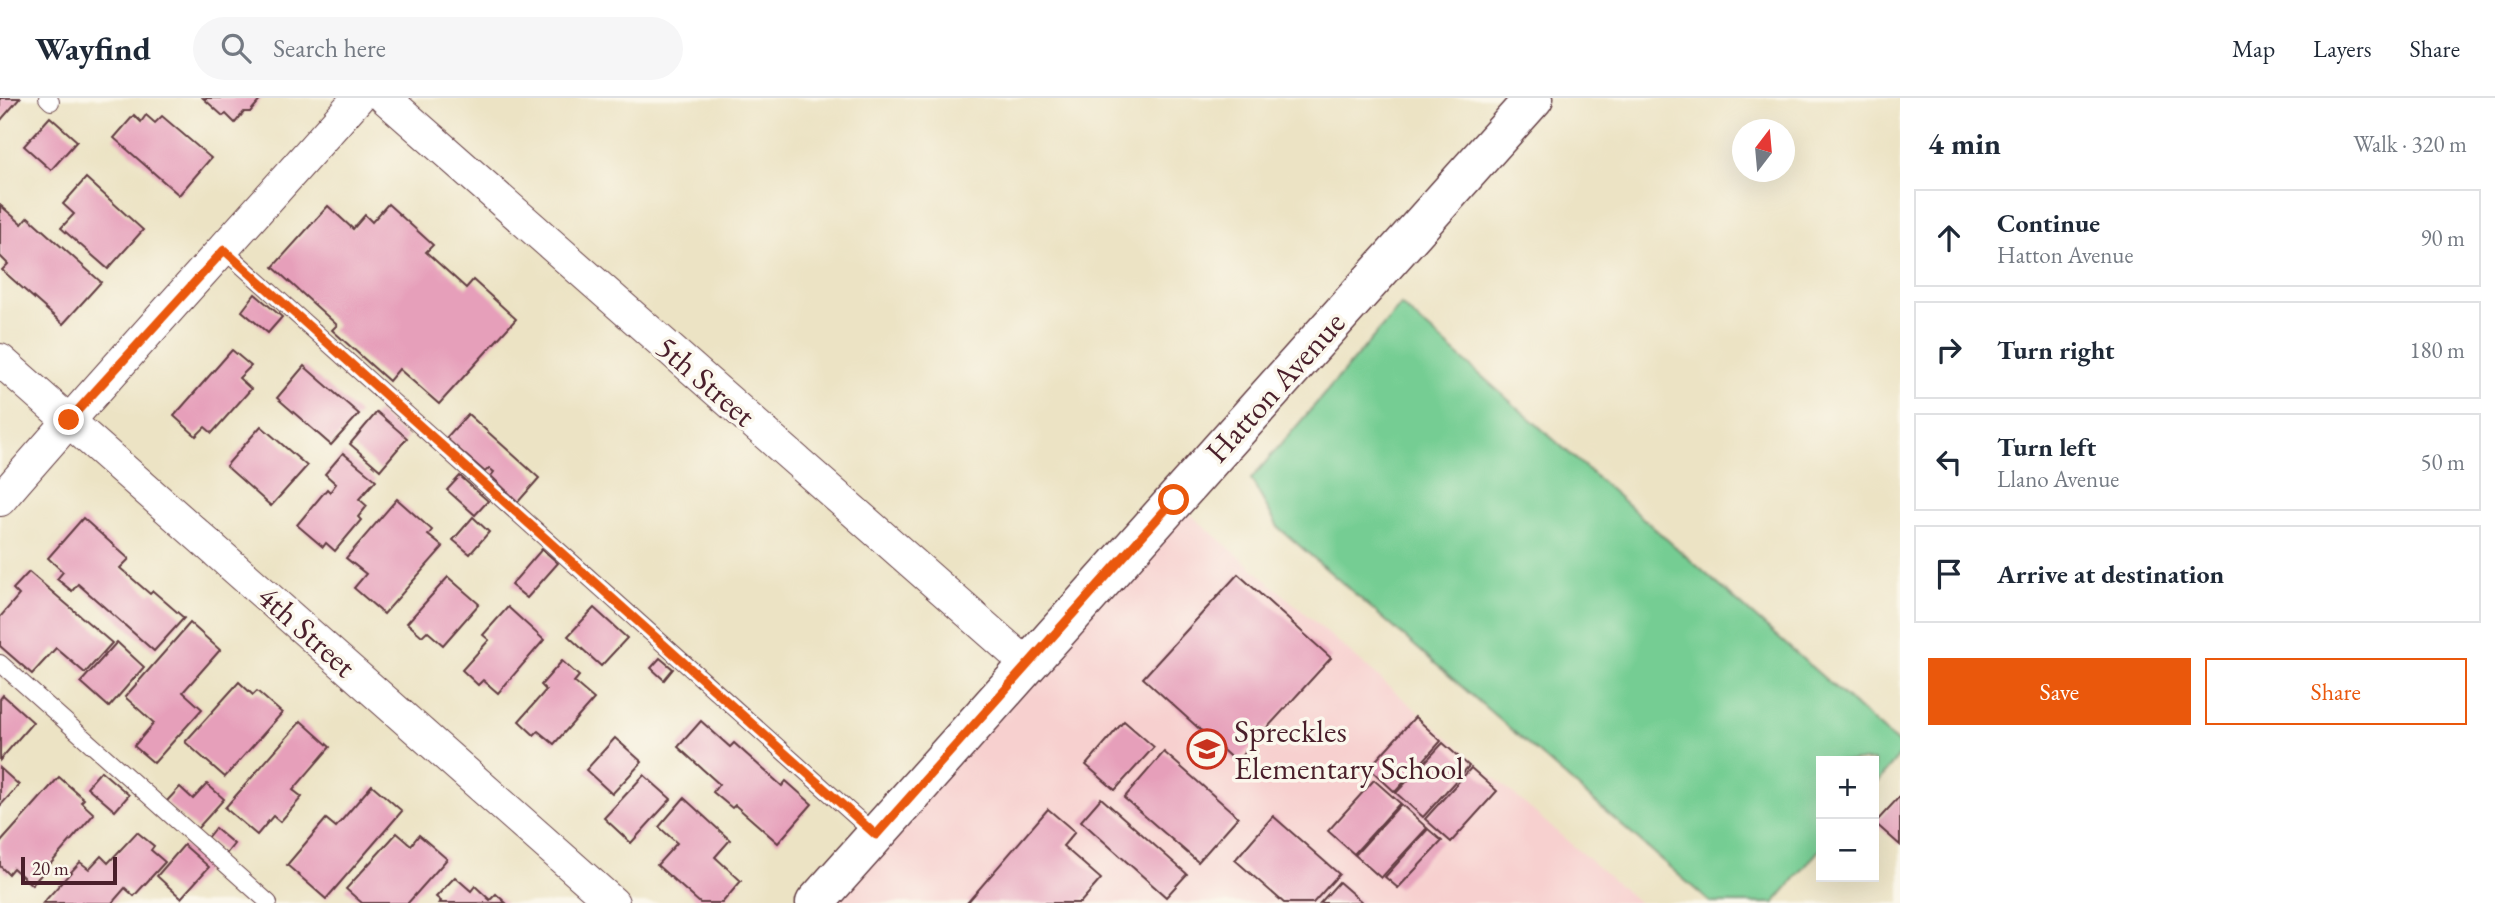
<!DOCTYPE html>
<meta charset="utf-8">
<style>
:root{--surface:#fff;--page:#f6f6f7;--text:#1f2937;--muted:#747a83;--line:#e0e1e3;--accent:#ea580c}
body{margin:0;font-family:"EB Garamond",serif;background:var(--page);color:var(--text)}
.controls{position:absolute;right:21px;bottom:21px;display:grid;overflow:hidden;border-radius:0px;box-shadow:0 7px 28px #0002}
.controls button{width:63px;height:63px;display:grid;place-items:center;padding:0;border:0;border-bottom:2px solid var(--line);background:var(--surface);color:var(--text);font:35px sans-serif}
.compass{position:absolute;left:1732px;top:21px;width:63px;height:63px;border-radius:50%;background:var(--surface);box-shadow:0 7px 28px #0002;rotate:16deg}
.scale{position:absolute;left:21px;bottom:18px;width:96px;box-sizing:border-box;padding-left:7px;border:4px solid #4a1f2b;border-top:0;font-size:19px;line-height:24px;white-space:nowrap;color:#4a1f2b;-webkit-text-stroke:5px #fbf7ec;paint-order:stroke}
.stop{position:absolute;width:21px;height:21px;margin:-16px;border:5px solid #ea580c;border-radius:50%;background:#fff}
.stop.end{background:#ea580c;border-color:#fff;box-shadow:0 2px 7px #0008}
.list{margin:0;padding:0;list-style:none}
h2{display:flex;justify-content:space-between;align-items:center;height:91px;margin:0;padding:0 28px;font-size:30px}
h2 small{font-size:23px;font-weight:400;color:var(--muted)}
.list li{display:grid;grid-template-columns:46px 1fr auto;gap:21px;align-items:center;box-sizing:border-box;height:98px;margin:0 14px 14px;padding:0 14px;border:2px solid var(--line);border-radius:0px}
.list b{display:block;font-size:26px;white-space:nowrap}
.list p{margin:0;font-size:23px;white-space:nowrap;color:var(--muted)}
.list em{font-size:23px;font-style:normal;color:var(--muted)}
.actions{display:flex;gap:14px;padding:21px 28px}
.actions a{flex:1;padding:16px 0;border:2px solid var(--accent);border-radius:0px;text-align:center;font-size:24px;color:var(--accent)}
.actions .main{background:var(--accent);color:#fff}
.icon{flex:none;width:38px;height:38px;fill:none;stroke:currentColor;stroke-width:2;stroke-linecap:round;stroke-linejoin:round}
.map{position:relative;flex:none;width:1900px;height:805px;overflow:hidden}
header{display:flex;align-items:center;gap:42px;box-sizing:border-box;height:98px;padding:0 35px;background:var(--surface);border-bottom:2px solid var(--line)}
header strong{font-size:33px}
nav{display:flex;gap:38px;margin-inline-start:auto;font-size:24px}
.search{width:490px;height:63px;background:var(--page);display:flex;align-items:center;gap:18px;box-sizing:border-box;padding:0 24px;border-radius:38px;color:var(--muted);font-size:26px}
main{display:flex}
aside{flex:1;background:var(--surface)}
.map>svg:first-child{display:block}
</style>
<header>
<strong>Wayfind</strong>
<div class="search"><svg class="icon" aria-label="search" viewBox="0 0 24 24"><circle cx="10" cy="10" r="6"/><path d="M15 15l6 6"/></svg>Search here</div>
<nav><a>Map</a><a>Layers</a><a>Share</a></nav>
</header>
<main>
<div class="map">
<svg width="1900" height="805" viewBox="0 0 1900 805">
<rect width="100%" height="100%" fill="#fbf7ec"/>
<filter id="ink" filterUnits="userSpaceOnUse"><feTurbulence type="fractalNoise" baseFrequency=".0143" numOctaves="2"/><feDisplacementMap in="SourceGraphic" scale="14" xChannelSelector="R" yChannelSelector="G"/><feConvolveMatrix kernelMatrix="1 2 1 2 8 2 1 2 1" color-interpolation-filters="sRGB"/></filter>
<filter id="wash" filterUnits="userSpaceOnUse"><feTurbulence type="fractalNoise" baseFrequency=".00686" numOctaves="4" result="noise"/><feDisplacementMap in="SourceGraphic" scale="28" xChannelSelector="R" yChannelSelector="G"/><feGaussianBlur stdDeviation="1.57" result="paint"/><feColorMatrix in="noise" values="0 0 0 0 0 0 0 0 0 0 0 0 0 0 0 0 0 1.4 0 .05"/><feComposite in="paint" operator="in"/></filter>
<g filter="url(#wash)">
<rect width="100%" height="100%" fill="#ece3c4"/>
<path fill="#f7d0cf" d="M1174,402L1639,805H815Z"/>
<path fill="#75cd93" stroke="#60765f" stroke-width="2" d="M1401,207L1900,647V657L1874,688V663H1821V750L1774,805H1711L1278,429L1251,381Z"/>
<g id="blocks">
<g fill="#e69fba">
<path d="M0,0H20L0,23Z"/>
<path d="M203,0H262L250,14H244L235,25L226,16L223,18Z"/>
<path d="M134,17L141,24L146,17L155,25L162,18L211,60L179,97L114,40Z"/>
<path d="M50,19L77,43L51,72L24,48Z"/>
<path d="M86,80L143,132L108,171L61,130L74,116L63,106Z"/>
<path d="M388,106L433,147L426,154L466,190L473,182L516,221L439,306L399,271L389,283L332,232L337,227L273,169L328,108L353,131L365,117L372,124Z"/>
<path d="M0,107L22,126L28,119L101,184L63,226L2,172L8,166L0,158Z"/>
<path d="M255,196L282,219L268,235L242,213Z"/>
<path d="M232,252L251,268L239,280L251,291L212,335L205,329L196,338L174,318Z"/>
<path d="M304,268L359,316L331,347L277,300Z"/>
<path d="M377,314L407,340L380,372L350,346Z"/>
<path d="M468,316L539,380L518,404L491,378L494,374L489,370L485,374L446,340Z"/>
<path d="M261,328L307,368L271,408L226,368Z"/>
<path d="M343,355L376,382L359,401L367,408L358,419L361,422L335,453L326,445L323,449L297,427L327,391L330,394L336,386L325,376Z"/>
<path d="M460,378L488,403L475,417L447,392Z"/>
<path d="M397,401L432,432L428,437L443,449L384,516L354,490L366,476L346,460Z"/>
<path d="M473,419L489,434L470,456L453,442Z"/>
<path d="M83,420L129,461L120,470L150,496L153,493L184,520L154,553L78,486L72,493L57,481L63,474L48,460Z"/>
<path d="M542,451L558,465L527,500L511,487Z"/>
<path d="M29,474L112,545L85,575L56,550L32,576L0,548V519L19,497L13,491Z"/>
<path d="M1238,476L1331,560L1236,664L1143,580Z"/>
<path d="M448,479L479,506L443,547L427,533L422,538L407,525Z"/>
<path d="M508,509L544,542L498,595L483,582L478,587L462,572L489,542L483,537Z"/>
<path d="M594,510L627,540L601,568L568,538Z"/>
<path d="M190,525L220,552L183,594L202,611L154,665L134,648L154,625L125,599Z"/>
<path d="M117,544L144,569L109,609L81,584Z"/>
<path d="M660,560L673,571L664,582L651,570Z"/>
<path d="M562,563L579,578L574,584L594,601L554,646L538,633L534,637L519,623L546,592L541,587Z"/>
<path d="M239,584L253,597L257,593L282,615L225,679L185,644Z"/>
<path d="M3,597L33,624L0,662V601Z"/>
<path d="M1415,619L1441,643L1395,694L1369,670Z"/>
<path d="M301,623L330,649L293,692L302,699L280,724L273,718L257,737L225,710Z"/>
<path d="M701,623L730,649L734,645L782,688L786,683L812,706L778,745L735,707L732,710L713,694L719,686L678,649Z"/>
<path d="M1124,623L1154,649L1115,692L1086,667Z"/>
<path d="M615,640L642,664L612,696L586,672Z"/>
<path d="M1443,645L1469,668L1423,719L1396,695Z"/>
<path d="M1164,654L1238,719L1198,764L1124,700Z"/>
<path d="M0,670L19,687L0,708Z"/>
<path d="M1471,670L1497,693L1451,744L1425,721Z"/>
<path d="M101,673L129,697L115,713L87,689Z"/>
<path d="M644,677L671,701L631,745L604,720Z"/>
<path d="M59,679L84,701L81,704L94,716L32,787L13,770L8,776L0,768V745Z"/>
<path d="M1374,682L1400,705L1354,756L1328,733Z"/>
<path d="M207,686L224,701L197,731L166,704L180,689L193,701Z"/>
<path d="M372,687L402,713L326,801L287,767L326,721L336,729Z"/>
<path d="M1900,698V747L1875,725Z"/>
<path d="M684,700L730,742L715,759L741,783L722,805H700L657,767L677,745L659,729Z"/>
<path d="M1101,700L1187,776L1166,799L1081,723Z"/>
<path d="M1401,706L1427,730L1381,780L1355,757Z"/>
<path d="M1048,711L1075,734L1063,748L1101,781L1080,805H967Z"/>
<path d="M1273,718L1339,776L1313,805H1284L1235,762Z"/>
<path d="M215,730L234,746L226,756L207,740Z"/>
<path d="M1428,731L1442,743L1398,790L1385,779Z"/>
<path d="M137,734L154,748L151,752L165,764L134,798L125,790L112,805H43L80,764L89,771L101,758L108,765Z"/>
<path d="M397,735L411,747L419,737L447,761L408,805H362L346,791Z"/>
<path d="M184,747L209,769L181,800L157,778Z"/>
<path d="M455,779L471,793L475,788L490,802L496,796L506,805H439L441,803L436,799Z"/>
<path d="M1339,784L1363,805H1320Z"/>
</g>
</g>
</g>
<g filter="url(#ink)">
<use href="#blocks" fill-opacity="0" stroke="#623c42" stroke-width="2"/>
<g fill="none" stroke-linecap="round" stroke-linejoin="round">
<g stroke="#623c42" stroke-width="18">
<g id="lane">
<path d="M47,0L51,4"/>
<path d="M224,152L876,737"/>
<path d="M0,565L269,805"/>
</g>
</g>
<g stroke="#623c42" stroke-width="34">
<g id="street">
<path d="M385,0L1027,566"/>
<path d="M0,262L613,805"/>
<path d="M0,402C117,266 239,135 358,0"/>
</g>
</g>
<g stroke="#623c42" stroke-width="41">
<path id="secondary" d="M815,805L1534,0"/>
</g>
<use href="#lane" stroke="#fff" stroke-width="16"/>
<use href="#street" stroke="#fff" stroke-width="32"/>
<use href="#secondary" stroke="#fff" stroke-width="38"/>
</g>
</g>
<g fill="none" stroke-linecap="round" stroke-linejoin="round" filter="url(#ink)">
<path stroke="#ea580c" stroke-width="9" d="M69,322L224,152L876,737L1174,402"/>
</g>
<defs>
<g id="school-ring" transform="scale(2.0125)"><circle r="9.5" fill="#fbf7ec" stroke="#c8321e" stroke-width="1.5"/><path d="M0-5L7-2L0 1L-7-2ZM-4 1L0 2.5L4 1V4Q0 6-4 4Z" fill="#c8321e"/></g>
</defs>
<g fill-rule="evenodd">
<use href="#school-ring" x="1207" y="651"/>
</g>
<g text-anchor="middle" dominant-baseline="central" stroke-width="7" stroke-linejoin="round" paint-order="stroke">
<g font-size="32" fill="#4a1f2b" stroke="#fbf7ec">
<text transform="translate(706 283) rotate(41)">5th Street</text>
<text transform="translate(1275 289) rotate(-48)">Hatton Avenue</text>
<text transform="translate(307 533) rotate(42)">4th Street</text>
</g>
<g font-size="32" fill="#4a1f2b" stroke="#fbf7ec" text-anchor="start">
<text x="1234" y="633">Spreckles<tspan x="1234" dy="37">Elementary School</tspan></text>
</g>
</g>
</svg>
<div class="controls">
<button>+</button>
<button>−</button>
</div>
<svg class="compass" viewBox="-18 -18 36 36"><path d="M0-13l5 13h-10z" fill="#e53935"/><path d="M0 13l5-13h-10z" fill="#747a83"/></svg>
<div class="scale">20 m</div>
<div class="stop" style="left:1174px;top:402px"></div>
<div class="stop end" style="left:69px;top:322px"></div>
</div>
<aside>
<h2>4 min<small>Walk · 320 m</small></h2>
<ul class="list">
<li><svg class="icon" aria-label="ahead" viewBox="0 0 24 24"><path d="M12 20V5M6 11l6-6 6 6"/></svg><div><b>Continue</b><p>Hatton Avenue</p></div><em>90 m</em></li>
<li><svg class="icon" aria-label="right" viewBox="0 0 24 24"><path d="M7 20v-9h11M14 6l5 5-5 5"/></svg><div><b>Turn right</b></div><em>180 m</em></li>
<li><svg class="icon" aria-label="left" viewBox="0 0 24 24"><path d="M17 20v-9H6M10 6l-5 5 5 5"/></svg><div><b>Turn left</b><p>Llano Avenue</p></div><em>50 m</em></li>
<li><svg class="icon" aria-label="arrive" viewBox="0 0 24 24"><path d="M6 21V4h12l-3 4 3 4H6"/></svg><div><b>Arrive at destination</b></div></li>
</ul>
<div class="actions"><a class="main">Save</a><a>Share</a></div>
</aside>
</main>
